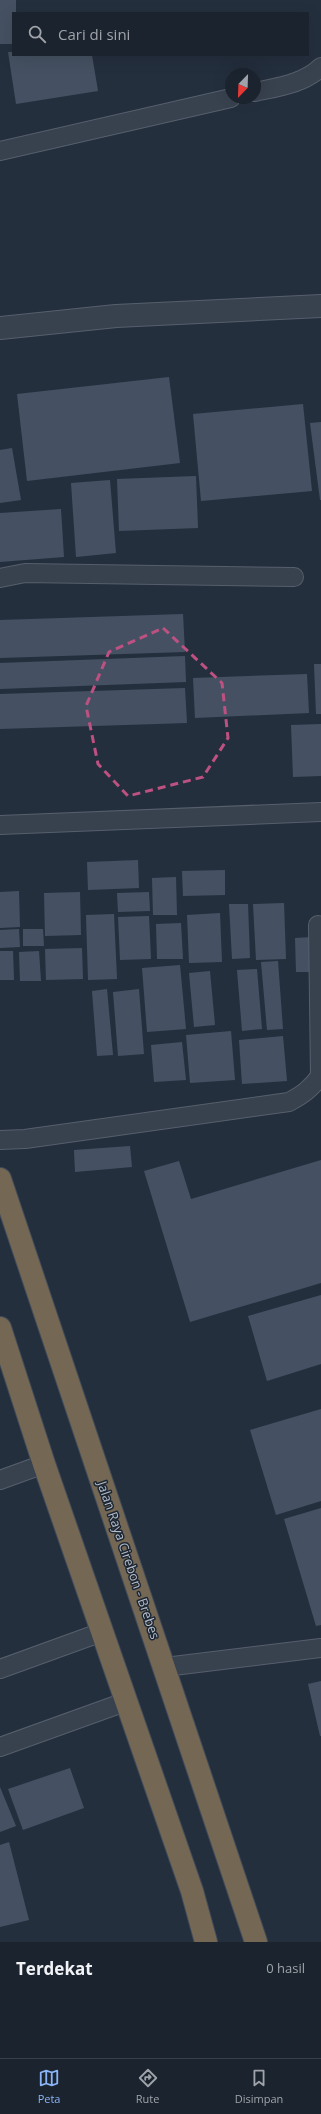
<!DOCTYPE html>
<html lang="id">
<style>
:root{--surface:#1b232e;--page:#242b36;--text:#f1f3f6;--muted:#a0a4aa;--line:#39404a;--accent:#8ab4f8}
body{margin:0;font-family:"Open Sans",sans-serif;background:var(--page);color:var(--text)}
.compass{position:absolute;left:225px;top:68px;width:36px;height:36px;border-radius:50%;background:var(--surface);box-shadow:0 4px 16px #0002;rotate:203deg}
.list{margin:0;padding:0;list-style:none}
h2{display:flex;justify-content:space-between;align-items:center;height:52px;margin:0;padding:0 16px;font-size:17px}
h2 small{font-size:13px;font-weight:400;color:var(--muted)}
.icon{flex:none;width:22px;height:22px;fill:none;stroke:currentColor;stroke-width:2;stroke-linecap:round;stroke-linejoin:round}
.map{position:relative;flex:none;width:321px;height:1942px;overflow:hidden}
.search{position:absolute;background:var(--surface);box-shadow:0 4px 16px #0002;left:12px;right:12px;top:12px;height:44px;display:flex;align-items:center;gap:10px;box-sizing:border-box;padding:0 14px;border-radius:0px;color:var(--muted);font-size:15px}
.sheet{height:116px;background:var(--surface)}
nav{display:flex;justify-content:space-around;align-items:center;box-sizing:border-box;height:56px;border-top:1px solid var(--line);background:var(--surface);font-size:11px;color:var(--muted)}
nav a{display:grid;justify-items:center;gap:2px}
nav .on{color:var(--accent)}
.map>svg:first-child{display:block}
</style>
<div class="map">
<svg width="321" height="1942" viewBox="0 0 321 1942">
<rect width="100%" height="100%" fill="#242f3e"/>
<g fill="#455162">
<path d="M0,0H16V13H13V44H0Z"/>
<path d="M8,52H13V55H92L98,91L16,104Z"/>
<path d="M169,377L180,463L27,481L17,394Z"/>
<path d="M303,404L312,491L201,501L193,414Z"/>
<path d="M321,422V500H320L310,423Z"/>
<path d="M12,448L21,500L0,503V450Z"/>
<path d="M196,476L198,528L119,531L117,479Z"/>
<path d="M110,480L116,553L76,557L71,483Z"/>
<path d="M61,509L64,557L0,562V513Z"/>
<path d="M183,614L185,652L0,658V620Z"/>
<path d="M185,656L186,682L0,689V663Z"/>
<path d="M314,664H321V714H316Z"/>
<path d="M307,674L309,713L195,718L193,678Z"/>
<path d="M185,688L187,723L0,729V694Z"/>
<path d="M321,724V776L293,777L291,725Z"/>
<path d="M138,860L139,888L88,890L87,862Z"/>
<path d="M225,870V895L183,896L182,871Z"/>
<path d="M176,877L177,915H153L152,878Z"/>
<path d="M19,891L20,927L0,928V892Z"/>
<path d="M80,892L81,935L45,936L44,893Z"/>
<path d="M149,892L150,911L118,912L117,893Z"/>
<path d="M284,903L286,959L256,960L253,904Z"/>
<path d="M229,904H248L250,958L232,959Z"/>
<path d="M220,913L222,962L189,963L187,915Z"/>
<path d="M114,914L117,979L88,980L86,915Z"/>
<path d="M149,916L151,959L120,960L118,917Z"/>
<path d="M181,923L183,959H157L156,924Z"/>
<path d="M19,929L20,947L0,948V930Z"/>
<path d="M23,929H43L44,946H23Z"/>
<path d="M312,937L314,972H296L295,938Z"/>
<path d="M82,948L83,979L46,980L45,949Z"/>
<path d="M0,951H13L14,980H0Z"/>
<path d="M39,951L41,981H20L19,952Z"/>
<path d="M278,961L283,1029L267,1030L261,962Z"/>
<path d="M180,965L186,1029L147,1032L142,968Z"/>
<path d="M257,969L262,1029L242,1031L237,970Z"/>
<path d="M210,971L215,1025L194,1027L189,973Z"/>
<path d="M107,989L113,1055L97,1056L92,991Z"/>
<path d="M139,989L144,1054L118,1056L113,992Z"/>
<path d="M231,1031L235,1080L190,1083L186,1035Z"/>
<path d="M283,1036L287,1081L242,1084L239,1040Z"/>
<path d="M182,1042L186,1080L154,1082L151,1045Z"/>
<path d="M130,1146L132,1167L75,1172L74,1150Z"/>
<path d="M321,1160V1283L190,1322L144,1171L179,1161L191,1199Z"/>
<path d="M321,1295V1364L267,1381L248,1316Z"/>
<path d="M321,1409V1501L276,1515L250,1430Z"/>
<path d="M321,1508V1625L316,1626L284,1519Z"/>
<path d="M321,1681V1736H320L308,1684Z"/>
<path d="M70,1768L84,1808L23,1830L8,1789Z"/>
<path d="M0,1787L16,1826L0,1832Z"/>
<path d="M9,1842L29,1920L0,1927V1845Z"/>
</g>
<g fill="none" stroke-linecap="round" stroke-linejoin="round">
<g stroke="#565f6c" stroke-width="20">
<g id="lane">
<path d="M255,92C278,87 303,84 321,67"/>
<path d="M0,151L231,98"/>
<path d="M0,578L25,573L294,577"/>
<path d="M0,825L321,812"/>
<path d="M0,1140L25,1139L289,1102C302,1095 311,1089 320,1076L318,925"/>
<path d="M0,1480L44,1464"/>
<path d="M165,1667L321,1648"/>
<path d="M0,1669L102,1632"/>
<path d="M0,1747L125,1702"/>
</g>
</g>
<g stroke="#565f6c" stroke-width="24">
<path id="street" d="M0,328L116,316L321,306"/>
</g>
<g stroke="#434c59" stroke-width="24">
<g id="highway">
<path d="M0,1179L256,1942"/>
<path d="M0,1328L44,1464L192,1891L206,1942"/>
</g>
</g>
<use href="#lane" stroke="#38414e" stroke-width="18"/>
<use href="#street" stroke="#38414e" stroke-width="22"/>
<use href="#highway" stroke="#746855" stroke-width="22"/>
</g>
<path fill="none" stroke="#bd5182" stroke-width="3" stroke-dasharray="8 5" stroke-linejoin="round" d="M163,628L222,683L228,738L203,777L128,796L98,764L86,706L109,652Z"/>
<g text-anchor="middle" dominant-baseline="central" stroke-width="3" stroke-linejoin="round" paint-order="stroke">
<g font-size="13" fill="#b4bcc9" stroke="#1d2633">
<text transform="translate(129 1560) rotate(71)">Jalan Raya Cirebon - Brebes</text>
</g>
</g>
</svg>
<svg class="compass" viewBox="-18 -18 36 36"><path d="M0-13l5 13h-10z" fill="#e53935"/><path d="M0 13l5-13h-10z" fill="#a0a4aa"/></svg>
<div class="search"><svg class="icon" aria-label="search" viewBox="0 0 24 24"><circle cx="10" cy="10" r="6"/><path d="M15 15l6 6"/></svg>Cari di sini</div>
</div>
<section class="sheet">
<h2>Terdekat<small>0 hasil</small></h2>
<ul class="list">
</ul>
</section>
<nav>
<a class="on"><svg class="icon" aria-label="map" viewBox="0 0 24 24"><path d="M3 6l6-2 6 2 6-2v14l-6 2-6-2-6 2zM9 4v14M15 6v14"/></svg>Peta</a>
<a><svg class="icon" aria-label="directions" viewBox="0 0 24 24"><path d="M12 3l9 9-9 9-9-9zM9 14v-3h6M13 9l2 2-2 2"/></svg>Rute</a>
<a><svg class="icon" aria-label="saved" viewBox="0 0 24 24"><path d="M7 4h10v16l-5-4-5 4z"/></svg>Disimpan</a>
</nav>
